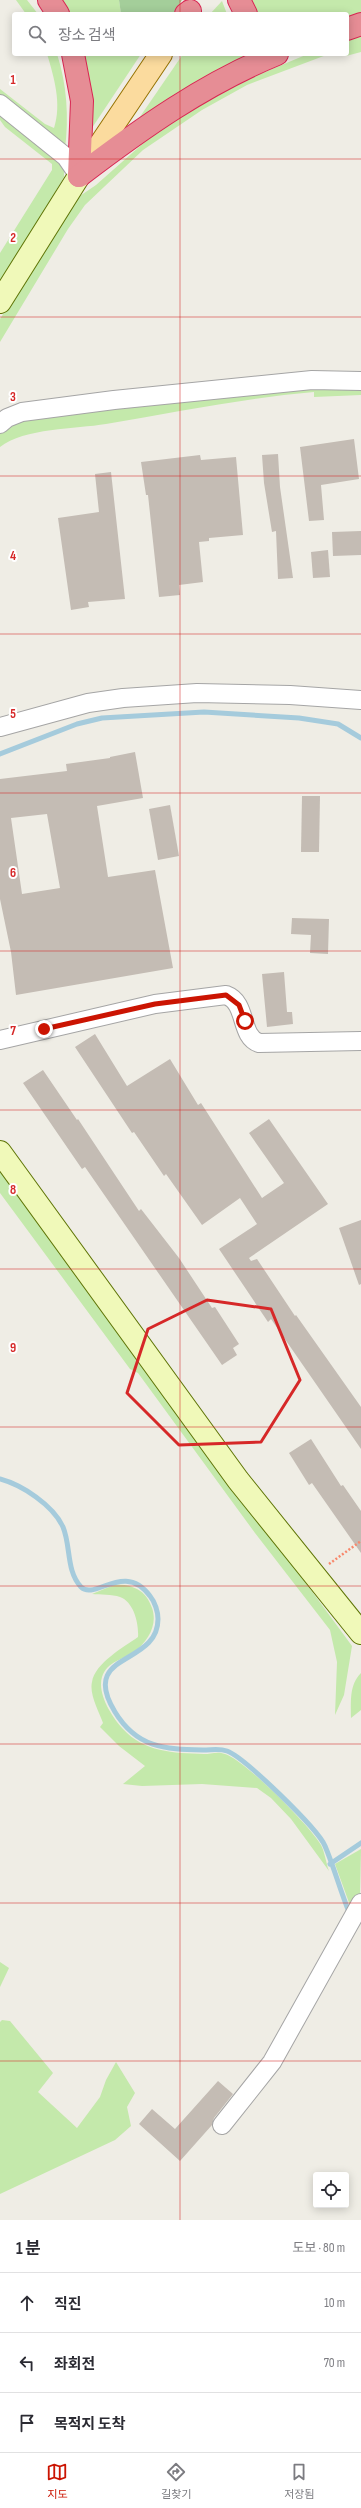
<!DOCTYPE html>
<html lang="ko">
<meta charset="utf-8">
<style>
:root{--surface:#fff;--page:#f7f7f7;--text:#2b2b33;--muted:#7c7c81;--line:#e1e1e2;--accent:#cb1402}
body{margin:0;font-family:"Sofia Sans Condensed","Noto Sans KR",sans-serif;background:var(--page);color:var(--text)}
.controls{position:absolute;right:12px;bottom:12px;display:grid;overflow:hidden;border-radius:4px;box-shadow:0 2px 10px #0003}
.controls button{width:36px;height:36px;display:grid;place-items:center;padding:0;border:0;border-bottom:1px solid var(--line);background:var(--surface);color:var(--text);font:20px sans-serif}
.stop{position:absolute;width:12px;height:12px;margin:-9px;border:3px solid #cb1402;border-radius:50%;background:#fff}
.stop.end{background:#cb1402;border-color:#fff;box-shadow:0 1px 4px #0008}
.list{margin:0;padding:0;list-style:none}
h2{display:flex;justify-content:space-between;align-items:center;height:52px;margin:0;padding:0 16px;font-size:17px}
h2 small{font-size:13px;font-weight:400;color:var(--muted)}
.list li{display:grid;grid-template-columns:26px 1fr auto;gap:12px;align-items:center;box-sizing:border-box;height:60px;padding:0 16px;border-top:1px solid var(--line)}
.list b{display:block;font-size:15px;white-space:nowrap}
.list em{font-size:13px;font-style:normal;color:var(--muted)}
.icon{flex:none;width:22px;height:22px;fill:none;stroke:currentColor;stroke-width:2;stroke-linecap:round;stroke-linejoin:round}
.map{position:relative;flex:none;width:361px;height:2220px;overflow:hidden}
.search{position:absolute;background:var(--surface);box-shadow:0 2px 10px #0003;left:12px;right:12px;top:12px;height:44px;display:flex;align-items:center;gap:10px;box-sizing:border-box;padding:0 14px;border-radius:4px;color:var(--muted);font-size:15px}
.sheet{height:232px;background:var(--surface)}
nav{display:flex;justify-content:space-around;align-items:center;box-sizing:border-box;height:56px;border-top:1px solid var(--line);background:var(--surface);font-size:11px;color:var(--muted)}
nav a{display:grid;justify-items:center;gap:2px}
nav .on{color:var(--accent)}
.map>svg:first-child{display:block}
</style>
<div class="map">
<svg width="361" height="2220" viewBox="0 0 361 2220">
<rect width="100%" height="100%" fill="#efede5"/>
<g fill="#c4e9ab">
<path d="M16,0H27L38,14H26Z"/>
<path d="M52,0H119L121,14H66Z"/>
<path d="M241,0H361V14L347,19V14H248Z"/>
<path d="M222,1L227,14H210Z"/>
<path d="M361,36V52L346,56L341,54H347V41Z"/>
<path d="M47,54H57C67,84 69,118 65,149L0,96V89L45,124L54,128C62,104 54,77 47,54Z"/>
<path d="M79,54H141L86,137Z"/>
<path d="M183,54H252L133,127Z"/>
<path d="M308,54H329L247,85L202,110L143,150L85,205L68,229L0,342V319L74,200L96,185L165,124L229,87Z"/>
<path d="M0,109L59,158L64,169V177L0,285V253L52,170V164L5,127L0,120Z"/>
<path d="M361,385V395L314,397V392C244,398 176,412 106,424C76,429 24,428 0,447V430L14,420L114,404Z"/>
<path d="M0,1166L352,1646L344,1695L335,1715L337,1662L330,1630L255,1533L138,1373L130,1369L0,1193Z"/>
<path d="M114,1585C123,1584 130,1585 137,1589C145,1593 149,1600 152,1608C158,1625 148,1641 134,1652C123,1660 107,1661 102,1677C97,1694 112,1717 123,1729C144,1752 173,1753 204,1754C211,1754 217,1751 225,1754C245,1760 310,1826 321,1845C325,1853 326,1863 329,1871L291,1819L271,1798L257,1788L202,1784L142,1786L123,1784L145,1766L119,1746L100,1727L103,1723C99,1712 89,1694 92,1682C95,1663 124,1647 138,1637C139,1624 134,1602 120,1597C112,1594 100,1595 92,1594Z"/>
<path d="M361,1673V1710L351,1718C351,1702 349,1685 361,1673Z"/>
<path d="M361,1849L360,1895L351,1908L335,1864Z"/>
<path d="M0,1962L9,1968L0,1987Z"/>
<path d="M2,2020L10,2021L53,2073L38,2092L77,2128L100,2097L106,2080L116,2062L135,2093L127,2107L131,2126L115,2140L0,2194V2022Z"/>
</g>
<path fill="#a4ce9a" d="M119,0H182L173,14H121Z"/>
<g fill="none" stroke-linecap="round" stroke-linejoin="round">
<g stroke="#a5cbdc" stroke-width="5">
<path d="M0,754L77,724L102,718L204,712L299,718L338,724L361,738"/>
<path d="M0,1479C22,1485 53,1505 63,1527C71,1546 66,1571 81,1587C95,1601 124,1561 150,1596C155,1602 158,1612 158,1619C158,1667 78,1651 115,1712C137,1748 164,1749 203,1750C212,1750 219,1748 227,1751C244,1757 318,1829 325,1846C334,1867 340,1890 349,1912"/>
<path d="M330,1864L361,1843"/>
</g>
</g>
<g fill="#c4bcb4" fill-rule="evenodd">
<path d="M354,439L359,479L321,485L324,520L309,521L300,447Z"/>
<path d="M278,454L280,487L293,578L278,579L276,531L272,532L264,483L262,455Z"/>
<path d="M200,455L201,460L236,457L243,535L209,538V541L199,542L203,582L179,585L180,595L159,597L148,495H146L141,462Z"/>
<path d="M111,472L125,599L88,602L89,607L71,610L58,518L99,512L95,474Z"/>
<path d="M361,531V555L333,556L332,532Z"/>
<path d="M328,550L330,577L313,578L311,552Z"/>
<path d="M135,752L143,798L97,806L108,877L155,870L173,968L16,995L11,952L0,899V779L67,771L66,764L110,758V757ZM47,814L60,888L22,894L11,818Z"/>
<path d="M302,796H320L319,852H301Z"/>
<path d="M170,805L179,856L158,860L149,809Z"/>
<path d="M292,918L329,919L328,954L310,953L311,935L291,934Z"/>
<path d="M284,972L287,1012H292L293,1024L267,1027L262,974Z"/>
<path d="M95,1034L127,1086L170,1059L198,1105L201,1103L262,1198L284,1183L249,1133L269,1119L328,1204L249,1258L251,1261L257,1259L295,1316L296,1315L361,1407V1449L271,1319L268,1322L219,1249L257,1224L240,1198L202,1225L166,1174L164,1176L134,1132L132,1133L75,1047Z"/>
<path d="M43,1070L77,1120L78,1119L139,1211L141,1209L179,1258L212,1308L215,1307L239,1344L233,1348L237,1355L222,1365L85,1167L82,1169L23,1083Z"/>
<path d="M361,1220V1284L359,1285L339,1228Z"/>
<path d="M311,1439L341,1486L343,1485L361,1511V1553L312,1483L309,1485L289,1453Z"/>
<path d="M218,2081L233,2094L214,2118L212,2125L180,2161L139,2124L152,2109L175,2129Z"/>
</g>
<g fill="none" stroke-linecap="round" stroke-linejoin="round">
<g stroke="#a5a5a5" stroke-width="20">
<g id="minor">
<path d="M0,104L66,157L79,176"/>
<path d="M0,424L7,418L22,412L114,400L312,380L361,381"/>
<path d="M0,727L88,703L123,698L197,693L290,695L361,700"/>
<path d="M0,1040L155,1004L226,995C248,1003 239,1036 259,1043L361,1041"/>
<path d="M222,2125L272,2062L361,1903"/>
</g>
</g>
<g stroke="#5f7506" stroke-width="24">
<g id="secondary">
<path d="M0,302L79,176"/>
<path d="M0,1152L238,1480L361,1633"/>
</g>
</g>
<g stroke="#977302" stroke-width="24">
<path id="primary" d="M81,173L161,54"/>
</g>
<g stroke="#d92653" stroke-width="24">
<g id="motorway">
<path d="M49,0L58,14"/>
<path d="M239,0L246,14"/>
<path d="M186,14L190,11"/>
<path d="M347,29L361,24"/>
<path d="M73,54L82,101L79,176"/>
<path d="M79,176C142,128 204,84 277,54"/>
</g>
</g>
<path stroke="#f8886c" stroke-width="2.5" stroke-dasharray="2 2" stroke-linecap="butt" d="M329,1564L361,1541"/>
<use href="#minor" stroke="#fff" stroke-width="18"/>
<use href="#secondary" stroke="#f0f9b9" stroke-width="22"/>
<use href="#primary" stroke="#fbdb9e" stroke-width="22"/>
<use href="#motorway" stroke="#e68d95" stroke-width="22"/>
</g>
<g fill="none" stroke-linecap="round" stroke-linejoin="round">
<path stroke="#cb1402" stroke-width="5" d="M44,1029L155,1004L226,995L239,1005L245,1021"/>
</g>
<path fill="none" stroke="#d62828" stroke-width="3" stroke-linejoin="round" d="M207,1300L271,1309L300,1380L261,1442L179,1445L127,1393L148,1329Z"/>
<path fill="none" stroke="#d62828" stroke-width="1" stroke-opacity="0.55" d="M180,0V14M180,54V2220M0,159H361M0,317H361M0,476H361M0,634H361M0,793H361M0,951H361M0,1110H361M0,1269H361M0,1427H361M0,1586H361M0,1744H361M0,1903H361M0,2061H361"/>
<g font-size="13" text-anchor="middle" font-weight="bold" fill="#d62828" stroke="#fff" stroke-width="4" stroke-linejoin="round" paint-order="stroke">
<text x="13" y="84">1</text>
<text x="13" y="242">2</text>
<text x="13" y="401">3</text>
<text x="13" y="560">4</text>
<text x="13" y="718">5</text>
<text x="13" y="877">6</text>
<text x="13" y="1035">7</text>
<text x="13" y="1194">8</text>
<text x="13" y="1352">9</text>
</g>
</svg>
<div class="controls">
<button><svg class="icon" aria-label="locate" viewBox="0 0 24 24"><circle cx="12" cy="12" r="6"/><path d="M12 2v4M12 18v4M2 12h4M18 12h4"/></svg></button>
</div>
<div class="stop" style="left:245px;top:1021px"></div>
<div class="stop end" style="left:44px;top:1029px"></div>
<div class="search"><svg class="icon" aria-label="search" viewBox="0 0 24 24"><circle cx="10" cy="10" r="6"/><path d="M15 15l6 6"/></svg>장소 검색</div>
</div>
<section class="sheet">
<h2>1 분<small>도보 · 80 m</small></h2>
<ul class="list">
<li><svg class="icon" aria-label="ahead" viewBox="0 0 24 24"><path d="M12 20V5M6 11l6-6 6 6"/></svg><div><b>직진</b></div><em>10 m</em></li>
<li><svg class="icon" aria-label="left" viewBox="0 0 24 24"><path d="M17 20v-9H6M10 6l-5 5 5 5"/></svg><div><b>좌회전</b></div><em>70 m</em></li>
<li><svg class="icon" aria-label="arrive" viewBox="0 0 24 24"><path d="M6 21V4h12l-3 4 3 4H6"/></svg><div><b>목적지 도착</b></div></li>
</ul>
</section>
<nav>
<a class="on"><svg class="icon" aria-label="map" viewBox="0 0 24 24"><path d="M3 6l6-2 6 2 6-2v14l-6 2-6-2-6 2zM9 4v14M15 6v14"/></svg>지도</a>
<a><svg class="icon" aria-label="directions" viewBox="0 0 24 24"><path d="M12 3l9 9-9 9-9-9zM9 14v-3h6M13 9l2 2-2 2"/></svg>길찾기</a>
<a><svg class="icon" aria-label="saved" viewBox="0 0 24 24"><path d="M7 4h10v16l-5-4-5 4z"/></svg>저장됨</a>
</nav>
